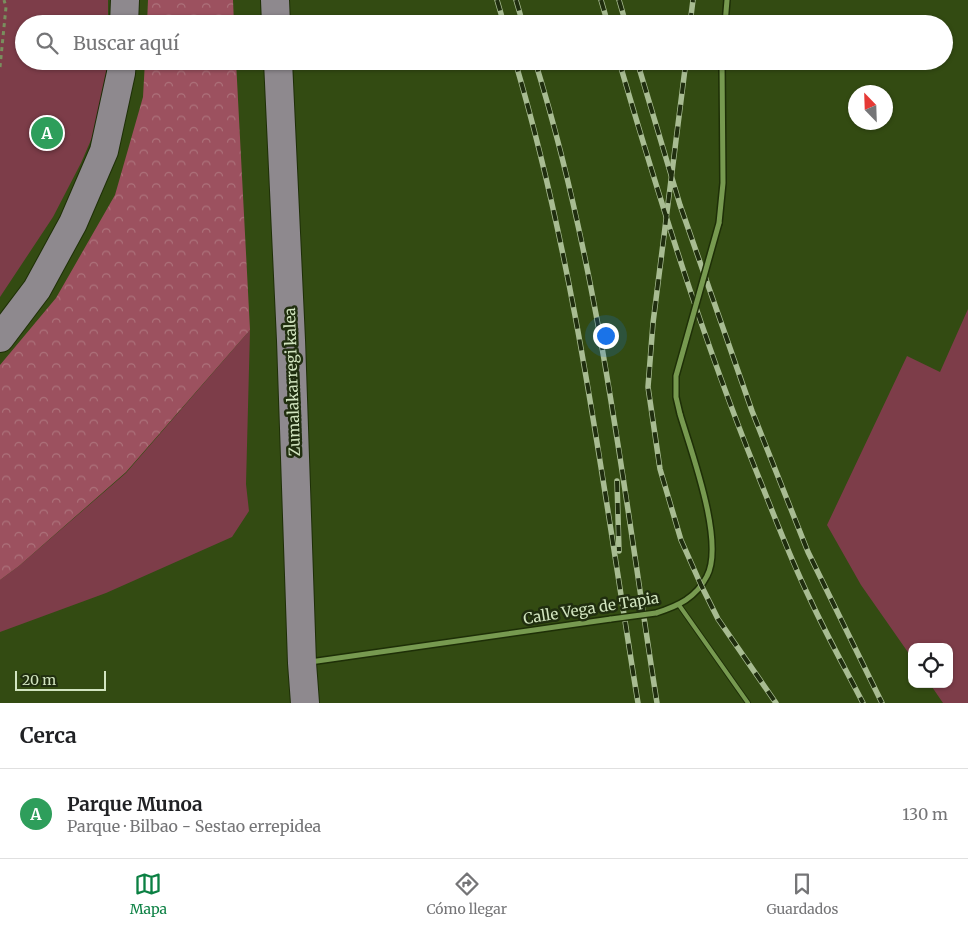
<!DOCTYPE html>
<html lang="es">
<meta charset="utf-8">
<style>
:root{--surface:#fff;--page:#f2f2f2;--text:#202124;--muted:#757577;--line:#e0e0e0;--accent:#0b8043}
body{margin:0;font-family:Merriweather,serif;background:var(--page);color:var(--text)}
.controls{position:absolute;right:15px;bottom:15px;display:grid;overflow:hidden;border-radius:10px;box-shadow:0 1px 4px #0004}
.controls button{width:45px;height:45px;display:grid;place-items:center;padding:0;border:0;border-bottom:1px solid var(--line);background:var(--surface);color:var(--text);font:25px sans-serif}
.compass{position:absolute;left:848px;top:85px;width:45px;height:45px;border-radius:50%;background:var(--surface);box-shadow:0 1px 4px #0004;rotate:337deg}
.scale{position:absolute;left:15px;bottom:12px;width:91px;box-sizing:border-box;padding-left:5px;border:2px solid #d2e5c0;border-top:0;font-size:14px;line-height:18px;white-space:nowrap;color:#d2e5c0;-webkit-text-stroke:4px #202e0f;paint-order:stroke}
.you{position:absolute;left:605px;top:335px;width:18px;height:18px;margin:-12px;border:4px solid #fff;border-radius:50%;background:#1a73e8;box-shadow:0 0 0 8px #1a73e833}
.badge{display:grid;place-items:center;width:32px;height:32px;border-radius:50%;background:var(--accent);color:#fff;font-size:16px;font-weight:700}
.pin{position:absolute;translate:-50% -50%;border:2px solid #fff;box-shadow:0 1px 5px #0006}
.list{margin:0;padding:0;list-style:none}
h2{display:flex;justify-content:space-between;align-items:center;height:65px;margin:0;padding:0 20px;font-size:21px}
h2 small{font-size:16px;font-weight:400;color:var(--muted)}
.list li{display:grid;grid-template-columns:32px 1fr auto;gap:15px;align-items:center;box-sizing:border-box;height:90px;padding:0 20px;border-top:1px solid var(--line)}
.list b{display:block;font-size:19px;white-space:nowrap}
.list p{margin:0;font-size:16px;white-space:nowrap;color:var(--muted)}
.list em{font-size:16px;font-style:normal;color:var(--muted)}
.icon{flex:none;width:28px;height:28px;fill:none;stroke:currentColor;stroke-width:2;stroke-linecap:round;stroke-linejoin:round}
.map{position:relative;flex:none;width:968px;height:703px;overflow:hidden}
.search{position:absolute;background:var(--surface);box-shadow:0 1px 4px #0004;left:15px;right:15px;top:15px;height:55px;display:flex;align-items:center;gap:12px;box-sizing:border-box;padding:0 18px;border-radius:28px;color:var(--muted);font-size:19px}
.sheet{height:155px;background:var(--surface)}
nav{display:flex;justify-content:space-around;align-items:center;box-sizing:border-box;height:70px;border-top:1px solid var(--line);background:var(--surface);font-size:14px;color:var(--muted)}
nav a{display:grid;justify-items:center;gap:2px}
nav .on{color:var(--accent)}
.map>svg:first-child{display:block}
</style>
<div class="map">
<svg width="968" height="703" viewBox="0 0 968 703">
<defs>
<pattern id="forest-crowns" width="20" height="18" patternUnits="userSpaceOnUse" patternTransform="scale(1.25)"><rect width="20" height="18" fill="#9c515f"/><path d="M2 6a3 3 0 1 1 6 0M12 15a3 3 0 1 1 6 0" fill="none" stroke="#ad727b"/></pattern>
</defs>
<rect width="100%" height="100%" fill="#334b12"/>
<g fill="#7d3d49">
<path d="M0,0H108V24H24V61H107V103L81,163L53,217L0,297Z"/>
<path d="M968,309V703H943L930,684H949V647H912V658L861,585L827,525L907,356L940,372Z"/>
<path d="M250,330L246,484L249,511L232,537L106,593L0,632V580L19,566L126,473Z"/>
</g>
<g fill="url(#forest-crowns)">
<path d="M148,0H233L234,24H147Z"/>
<path d="M145,61H236L250,330L126,472L19,566L0,580V365L56,298L115,195L143,97Z"/>
</g>
<g fill="none" stroke-linecap="round" stroke-linejoin="round">
<g stroke="#1e2f07" stroke-width="6">
<path id="service" d="M679,605L748,703"/>
</g>
<g stroke="#1e2f07" stroke-width="8">
<g id="minor">
<path d="M725,24L727,0"/>
<path d="M719,223L723,183L722,61"/>
<path d="M656,613C678,606 696,598 707,576C725,542 691,451 680,414"/>
<path d="M310,662L611,619"/>
</g>
</g>
<g stroke="#1e2f07" stroke-width="30">
<g id="primary">
<path d="M275,0L276,24"/>
<path d="M124,24L125,0"/>
<path d="M278,61L291,340L302,663L305,703"/>
<path d="M0,338L37,289L73,223L104,151L121,73L122,61"/>
</g>
</g>
<path stroke="#798f5e" stroke-width="3" stroke-dasharray="4 4" stroke-linecap="butt" d="M0,67L6,7L4,0"/>
<use href="#service" stroke="#779a50" stroke-width="4"/>
<use href="#minor" stroke="#779a50" stroke-width="5"/>
<use href="#primary" stroke="#8e898e" stroke-width="28"/>
<g stroke="#a8bc92" stroke-width="5.5">
<g id="rail">
<path d="M497,0L504,24"/>
<path d="M516,0L523,24"/>
<path d="M601,0L608,24"/>
<path d="M619,0L626,24"/>
<path d="M690,24L693,0"/>
<path d="M515,61C577,270 603,488 638,703"/>
<path d="M535,61C600,270 623,488 657,703"/>
<path d="M619,61C660,201 703,339 757,473C774,515 790,558 810,599C826,634 845,668 863,703"/>
<path d="M637,61L680,205L752,411L808,552L882,703"/>
<path d="M686,61L653,323L648,387L660,469L681,540L701,585L718,619L776,703"/>
<path d="M617,481L619,551"/>
</g>
</g>
<use href="#rail" stroke="#202e0f" stroke-width="4" stroke-dasharray="11" stroke-linecap="butt"/>
<g stroke="#1e2f07" stroke-width="8" stroke-linecap="butt">
<g id="minor-bridge">
<path d="M680,414L676,397V376L719,223"/>
<path d="M611,619L656,613"/>
</g>
</g>
<use href="#minor-bridge" stroke="#779a50" stroke-width="5"/>
</g>
<g text-anchor="middle" dominant-baseline="central" stroke-width="5" stroke-linejoin="round" paint-order="stroke">
<g font-size="15" fill="#d2e5c0" stroke="#202e0f">
<text transform="translate(292 382) rotate(-92)">Zumalakarregi kalea</text>
<text transform="translate(591 608) rotate(-9)">Calle Vega de Tapia</text>
</g>
</g>
</svg>
<div class="controls">
<button><svg class="icon" aria-label="locate" viewBox="0 0 24 24"><circle cx="12" cy="12" r="6"/><path d="M12 2v4M12 18v4M2 12h4M18 12h4"/></svg></button>
</div>
<svg class="compass" viewBox="-18 -18 36 36"><path d="M0-13l5 13h-10z" fill="#e53935"/><path d="M0 13l5-13h-10z" fill="#757577"/></svg>
<div class="scale">20 m</div>
<div class="you"></div>
<div class="pin badge" style="left:47px;top:133px;background:#2e9e5b">A</div>
<div class="search"><svg class="icon" aria-label="search" viewBox="0 0 24 24"><circle cx="10" cy="10" r="6"/><path d="M15 15l6 6"/></svg>Buscar aquí</div>
</div>
<section class="sheet">
<h2>Cerca<small></small></h2>
<ul class="list">
<li><span class="badge" style="background:#2e9e5b">A</span><div><b>Parque Munoa</b><p>Parque · Bilbao - Sestao errepidea</p></div><em>130 m</em></li>
</ul>
</section>
<nav>
<a class="on"><svg class="icon" aria-label="map" viewBox="0 0 24 24"><path d="M3 6l6-2 6 2 6-2v14l-6 2-6-2-6 2zM9 4v14M15 6v14"/></svg>Mapa</a>
<a><svg class="icon" aria-label="directions" viewBox="0 0 24 24"><path d="M12 3l9 9-9 9-9-9zM9 14v-3h6M13 9l2 2-2 2"/></svg>Cómo llegar</a>
<a><svg class="icon" aria-label="saved" viewBox="0 0 24 24"><path d="M7 4h10v16l-5-4-5 4z"/></svg>Guardados</a>
</nav>
